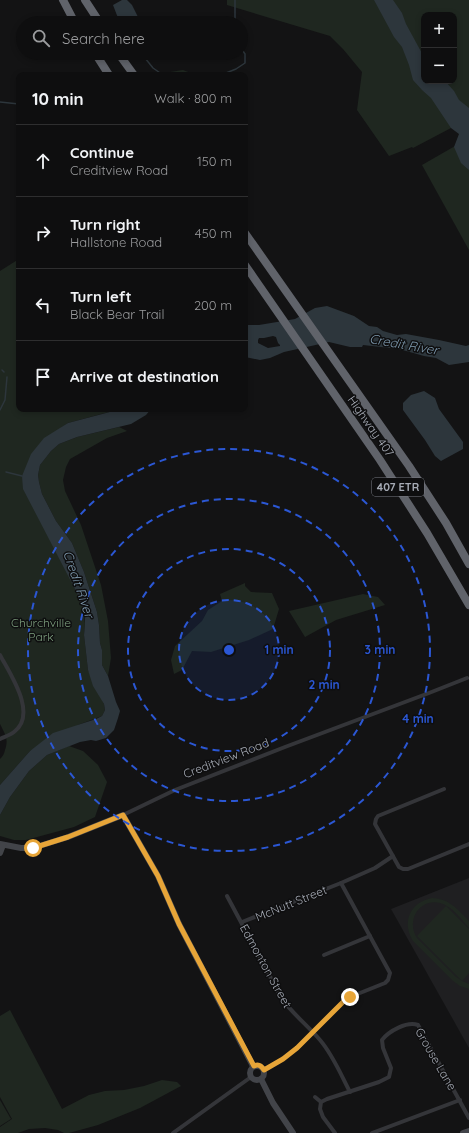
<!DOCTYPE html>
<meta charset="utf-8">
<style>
:root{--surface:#0e0e0f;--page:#171718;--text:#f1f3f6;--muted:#9b9c9e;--line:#2e2e2f}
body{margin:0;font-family:Quicksand,sans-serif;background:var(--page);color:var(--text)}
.controls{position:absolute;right:12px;top:12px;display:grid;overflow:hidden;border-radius:8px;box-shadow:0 2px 6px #0003}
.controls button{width:36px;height:36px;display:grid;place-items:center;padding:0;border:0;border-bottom:1px solid var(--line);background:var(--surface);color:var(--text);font:20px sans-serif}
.stop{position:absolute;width:12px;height:12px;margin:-9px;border:3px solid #e7a538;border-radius:50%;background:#fff}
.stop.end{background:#e7a538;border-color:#fff;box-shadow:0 1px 4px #0008}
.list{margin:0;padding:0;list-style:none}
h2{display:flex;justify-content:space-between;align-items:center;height:52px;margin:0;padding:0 16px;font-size:17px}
h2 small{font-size:13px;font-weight:400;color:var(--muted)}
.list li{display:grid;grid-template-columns:26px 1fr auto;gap:12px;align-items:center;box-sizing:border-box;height:72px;padding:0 16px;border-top:1px solid var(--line)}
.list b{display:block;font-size:15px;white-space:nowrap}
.list p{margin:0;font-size:13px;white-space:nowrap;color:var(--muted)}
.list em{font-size:13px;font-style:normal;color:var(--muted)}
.icon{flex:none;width:22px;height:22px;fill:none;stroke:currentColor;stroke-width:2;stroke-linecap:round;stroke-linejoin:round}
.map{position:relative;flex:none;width:469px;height:1133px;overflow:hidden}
.search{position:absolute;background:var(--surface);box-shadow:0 2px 6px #0003;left:16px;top:16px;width:232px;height:44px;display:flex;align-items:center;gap:10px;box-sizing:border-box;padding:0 14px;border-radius:22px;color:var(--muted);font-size:15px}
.panel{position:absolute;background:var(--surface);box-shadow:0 2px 6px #0003;left:16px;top:72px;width:232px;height:340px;border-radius:8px}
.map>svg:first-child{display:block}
</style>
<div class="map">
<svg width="469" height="1133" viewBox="0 0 469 1133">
<rect width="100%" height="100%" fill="#131314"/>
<path fill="#1f1f21" d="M469,878V1048L391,909Z"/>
<g fill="#1f2720" fill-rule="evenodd">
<path d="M227,0H469V120L451,127V128L413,148L412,147L389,156L357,110L362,72L343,49L330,36L227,5ZM424,15H454V81H424Z"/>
<path d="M183,70L196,75L157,74Z"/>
<path d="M469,138V250L422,165Z"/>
<path d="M19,259V409H120L68,423L61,428L22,476L76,591L83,608L85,624L84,635L88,670L104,704L105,710L102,716L78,725L30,751L0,785V759C3,756 4,754 5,750C9,739 5,734 0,724V271Z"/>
<path d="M119,427L127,431L107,438L70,459L66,467L63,480L65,491L81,525L101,585L108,621L111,658L108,676L102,665V650L100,643L99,625L97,612L84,572L72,543L56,521L42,494L39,482L38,475L40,465L51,451L59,444L77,437Z"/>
<path d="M245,583V586L251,592L272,593L279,609L273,629L249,640L211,652L192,651L182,670L174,674L171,660L175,646L202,621L208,610L222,601L220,594Z"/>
<path d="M363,594L378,597L385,605L336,620L305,637L289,611Z"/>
<path d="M69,746L83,751L98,765L107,782L95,817L74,827L26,840H14L0,836V815L10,797L29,771L47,755Z"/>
<path d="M432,898C450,899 457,909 469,921V928C461,919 452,906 440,903C419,898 406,921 417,938L456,977L462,981L469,984V989L460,986L452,980L413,941C401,921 411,902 432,898Z"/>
<path d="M446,906L469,929V973L462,981L417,936Z"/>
<path d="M10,1010L62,1109L89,1095L105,1091L124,1090L144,1086L162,1080L177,1082L181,1086L140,1108L98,1125L69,1133H64L58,1130L45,1128L29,1129L18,1133H0V1127L12,1119L0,1097V1016Z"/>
<path d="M0,1100L11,1119L0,1126Z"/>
</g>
<g fill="#2d363c" fill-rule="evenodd">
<path d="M122,0H127L132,5L141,23H121L118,18L113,5Z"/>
<path d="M374,0H393L402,13L406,24L424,57V81H445L454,91L459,100L469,108V170L461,163L454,147L459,134L451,128L431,98L422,90L413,80L409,65L402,47L394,37Z"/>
<path d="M327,306L354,316L369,326L377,327L383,331L397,335L406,334L439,340L466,346L469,345V362L449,365L436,358L424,356L399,349L363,345L362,347H350L329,342L284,352L270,358L260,360L245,357V327L248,325H259L295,319L315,308ZM273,336L276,337L278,343L280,345V346L268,348L258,343V340L259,338H264Z"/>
<path d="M424,391L435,398L439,409L463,442V449L441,461L435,456L425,440L403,410V403L411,395Z"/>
<path d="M121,409H151L146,415L131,424L77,437L59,444L51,451L40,465L38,475L39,482L42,494L56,521L72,543L84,572L97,612L99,625L100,643L102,650V665L108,676L116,702L120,711L118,718L114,730L106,738L96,741L91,740L80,742L47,755L29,771L10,797L0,815V785L30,751L53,733L96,719L102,716L105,710L104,704L93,686L88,670L84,635L85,624V619L83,608L76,591L23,489L22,476L31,454L44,438L68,423Z"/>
</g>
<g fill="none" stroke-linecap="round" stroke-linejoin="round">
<g stroke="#2d363c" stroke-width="1.5">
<path d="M235,23V0"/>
<path d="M145,58L153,68L163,75"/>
<path d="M221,75L236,69L245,63V54L241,48"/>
<path d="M0,102L19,104"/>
<path d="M2,370L4,372"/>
<path d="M0,410L5,400L7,377"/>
<path d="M6,472L22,476"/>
</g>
<g stroke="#343539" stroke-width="4">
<path d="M0,655C10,674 38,714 14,732C10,735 4,737 0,739"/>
<path d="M444,789L378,816L376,819L375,824L399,867L403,869H408L469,844"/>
<path d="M123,815L175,790L285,747L429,693L467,678"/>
<path d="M227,896L282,999C293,1014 308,1026 320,1040C333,1055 341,1075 350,1092"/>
<path d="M242,922L341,883L375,868L393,856"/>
<path d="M324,955L370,936"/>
<path d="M264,1070L283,1059L297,1048L344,1001L350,997L385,983L388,980L390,973L341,883"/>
<path d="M315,1097L321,1102"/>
<path d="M173,1133L251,1077"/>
<path d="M335,1133L323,1117L320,1109L321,1102L327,1099L379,1082L389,1077L391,1068L383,1048L382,1040C389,1031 407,1021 418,1025L469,1118"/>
<path d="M372,1133L460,1100"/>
</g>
<g stroke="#424449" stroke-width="6">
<path d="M0,844L21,848H33L68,837L123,815L158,876L179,924L253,1066"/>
<path d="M0,853L3,845"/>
<circle cx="257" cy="1073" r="7"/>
<path d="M261,1079L273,1103L293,1133"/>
<path d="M463,1133L469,1131"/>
</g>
<g stroke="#60636a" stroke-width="8">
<path d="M63,0L75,23"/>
<path d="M85,0L100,23"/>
<path d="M95,53L109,75"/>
<path d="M118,53L134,75"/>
<path d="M245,233L409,466L446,523L469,564"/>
<path d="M245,265L380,460L427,533L469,605"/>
</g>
</g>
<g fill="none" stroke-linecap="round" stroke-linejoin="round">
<path stroke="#e7a538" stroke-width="5" d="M33,848L68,837L123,815L158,876L179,924L254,1066C258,1064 261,1065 264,1070L283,1059L297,1048L344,1001L350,997"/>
</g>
<circle cx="229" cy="650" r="50" fill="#2b57d4" fill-opacity=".12"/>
<g fill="none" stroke="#2b57d4" stroke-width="2" stroke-dasharray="7 5">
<circle cx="229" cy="650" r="50"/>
<circle cx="229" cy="650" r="101"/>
<circle cx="229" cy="650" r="151"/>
<circle cx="229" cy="650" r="201"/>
</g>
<g text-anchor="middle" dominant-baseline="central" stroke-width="3" stroke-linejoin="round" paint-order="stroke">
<rect fill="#0e0e0f" stroke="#787b82" stroke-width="1" x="372" y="478" width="52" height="18" rx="3"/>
<g font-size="11" font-weight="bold" fill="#a5aab4">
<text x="398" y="487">407 ETR</text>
</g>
<g font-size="12" fill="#a5aab4" stroke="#0e0e0f">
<text transform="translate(371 426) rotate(55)">Highway 407</text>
<text transform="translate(226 758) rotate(-21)">Creditview Road</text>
<text transform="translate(291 903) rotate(-22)">McNutt Street</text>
<text transform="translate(266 966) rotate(61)">Edmonton Street</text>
<text transform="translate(436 1059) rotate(60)">Grouse Lane</text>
</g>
<g font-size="12" fill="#7d9e7e" stroke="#0e0e0f">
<text x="41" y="622">Churchville<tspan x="41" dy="14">Park</tspan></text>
</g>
<g font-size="13" font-style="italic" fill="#7e99ae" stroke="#0e0e0f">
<text transform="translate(404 344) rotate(10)">Credit River</text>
<text transform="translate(79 584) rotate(71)">Credit River</text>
</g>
</g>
<circle cx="229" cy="650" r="6" fill="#2b57d4" stroke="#0e0e0f" stroke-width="2"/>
<g font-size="12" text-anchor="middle" font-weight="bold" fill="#2b57d4" stroke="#0e0e0f" stroke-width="3" stroke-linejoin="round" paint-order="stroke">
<text x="279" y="654">1 min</text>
<text x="380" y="654">3 min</text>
<text x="324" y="689">2 min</text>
<text x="418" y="723">4 min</text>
</g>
</svg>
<div class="controls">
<button>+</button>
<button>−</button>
</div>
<div class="stop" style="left:33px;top:848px"></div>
<div class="stop end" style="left:350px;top:997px"></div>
<div class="search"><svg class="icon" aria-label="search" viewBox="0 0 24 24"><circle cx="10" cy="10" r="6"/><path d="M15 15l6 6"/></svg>Search here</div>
<section class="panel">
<h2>10 min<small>Walk · 800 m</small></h2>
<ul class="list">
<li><svg class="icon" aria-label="ahead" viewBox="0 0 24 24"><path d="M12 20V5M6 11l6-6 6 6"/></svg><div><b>Continue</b><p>Creditview Road</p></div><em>150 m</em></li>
<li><svg class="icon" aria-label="right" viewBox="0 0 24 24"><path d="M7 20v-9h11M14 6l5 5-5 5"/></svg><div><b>Turn right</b><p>Hallstone Road</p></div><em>450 m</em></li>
<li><svg class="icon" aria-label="left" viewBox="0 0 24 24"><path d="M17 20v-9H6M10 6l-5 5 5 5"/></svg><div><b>Turn left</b><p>Black Bear Trail</p></div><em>200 m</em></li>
<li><svg class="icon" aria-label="arrive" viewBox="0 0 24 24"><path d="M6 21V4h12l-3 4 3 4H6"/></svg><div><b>Arrive at destination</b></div></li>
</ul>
</section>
</div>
